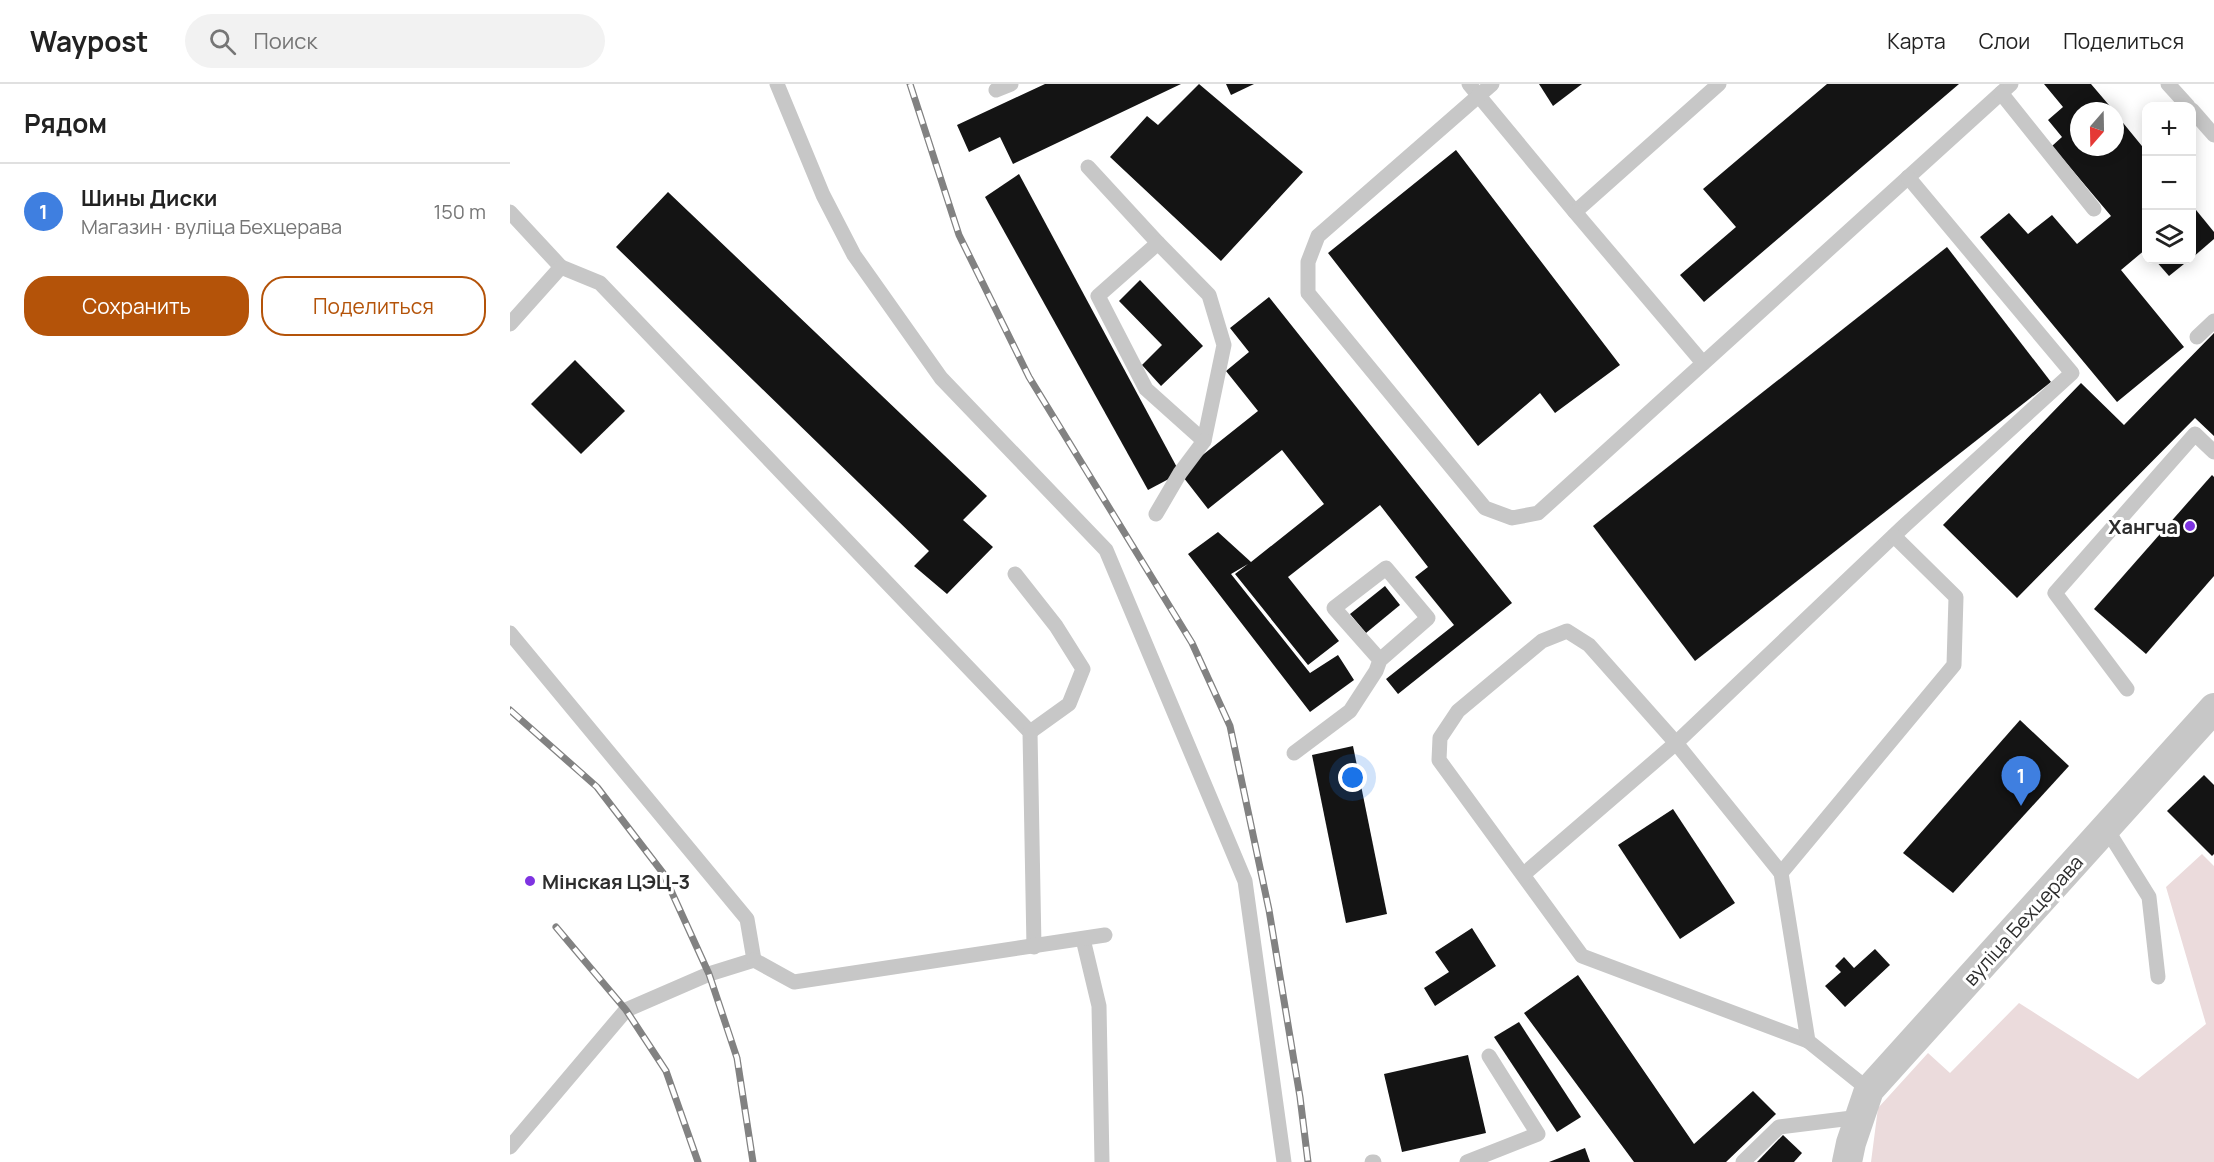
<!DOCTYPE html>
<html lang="ru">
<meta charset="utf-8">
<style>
:root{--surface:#fff;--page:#f2f2f2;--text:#222;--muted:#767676;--line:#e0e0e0;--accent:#b45309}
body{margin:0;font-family:Manrope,sans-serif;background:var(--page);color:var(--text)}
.controls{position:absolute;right:18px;top:18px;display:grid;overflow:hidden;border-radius:12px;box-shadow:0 3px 15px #0003}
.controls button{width:54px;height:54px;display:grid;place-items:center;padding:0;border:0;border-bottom:2px solid var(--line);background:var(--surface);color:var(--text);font:30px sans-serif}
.compass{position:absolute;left:1560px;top:18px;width:54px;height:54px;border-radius:50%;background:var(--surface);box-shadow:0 3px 15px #0003;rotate:200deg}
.you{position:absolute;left:843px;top:694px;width:21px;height:21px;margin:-15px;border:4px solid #fff;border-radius:50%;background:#1a73e8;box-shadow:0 0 0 9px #1a73e833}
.badge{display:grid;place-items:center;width:39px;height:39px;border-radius:50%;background:var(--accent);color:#fff;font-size:20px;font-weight:700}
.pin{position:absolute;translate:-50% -50px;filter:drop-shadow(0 2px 3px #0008)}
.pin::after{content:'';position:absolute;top:32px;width:21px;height:18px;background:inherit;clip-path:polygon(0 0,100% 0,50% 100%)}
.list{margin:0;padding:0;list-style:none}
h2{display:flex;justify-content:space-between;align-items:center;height:78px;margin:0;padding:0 24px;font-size:26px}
h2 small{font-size:20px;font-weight:400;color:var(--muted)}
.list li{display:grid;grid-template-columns:39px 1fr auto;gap:18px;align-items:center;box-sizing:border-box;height:96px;padding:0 24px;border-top:2px solid var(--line)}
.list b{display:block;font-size:22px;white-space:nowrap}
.list p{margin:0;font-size:20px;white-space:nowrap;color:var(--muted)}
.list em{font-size:20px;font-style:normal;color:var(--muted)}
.actions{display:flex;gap:12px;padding:18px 24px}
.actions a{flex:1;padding:14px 0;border:2px solid var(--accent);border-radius:24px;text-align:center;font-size:21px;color:var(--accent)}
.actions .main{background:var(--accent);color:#fff}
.icon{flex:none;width:33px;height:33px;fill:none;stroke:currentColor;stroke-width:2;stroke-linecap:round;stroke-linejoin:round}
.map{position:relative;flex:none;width:1704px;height:1078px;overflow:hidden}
header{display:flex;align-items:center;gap:36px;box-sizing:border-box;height:84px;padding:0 30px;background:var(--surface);border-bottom:2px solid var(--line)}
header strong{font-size:28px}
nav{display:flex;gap:33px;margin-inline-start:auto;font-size:21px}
.search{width:420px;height:54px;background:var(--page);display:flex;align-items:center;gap:15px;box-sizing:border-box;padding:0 21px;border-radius:33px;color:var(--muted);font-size:22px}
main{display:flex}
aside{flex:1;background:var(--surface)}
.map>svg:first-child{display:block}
</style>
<header>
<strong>Waypost</strong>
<div class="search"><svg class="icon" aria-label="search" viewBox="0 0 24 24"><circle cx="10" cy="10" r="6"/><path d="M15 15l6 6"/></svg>Поиск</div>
<nav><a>Карта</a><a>Слои</a><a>Поделиться</a></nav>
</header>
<main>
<aside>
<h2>Рядом<small></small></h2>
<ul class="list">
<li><span class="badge" style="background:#3f7fe0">1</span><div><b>Шины Диски</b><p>Магазин · вуліца Бехцерава</p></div><em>150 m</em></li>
</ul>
<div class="actions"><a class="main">Сохранить</a><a>Поделиться</a></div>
</aside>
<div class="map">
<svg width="1704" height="1078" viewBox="0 0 1704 1078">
<rect width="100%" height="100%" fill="#fff"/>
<path fill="#ebdbdc" d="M1692,770L1704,782V1078H1361L1368,1024L1418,969L1440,989L1509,919L1628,995L1696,940L1656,803Z"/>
<g fill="#141414">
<path d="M535,0H671L503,80L490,53L459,68L447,41Z"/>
<path d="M689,0L793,88L711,177L600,73L637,32L648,41Z"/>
<path d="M716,0H744L721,11Z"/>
<path d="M1029,0H1072L1043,22Z"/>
<path d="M1317,0H1449L1194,218L1170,191L1226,143L1193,105Z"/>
<path d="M1534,0H1581L1604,27H1569V63H1605V29L1636,67V165L1611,186L1674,263L1607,318L1470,153L1499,129L1518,150L1542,131L1567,160L1601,132L1542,62L1552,53L1538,36L1553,23Z"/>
<path d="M946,66L1110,281L1045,329L1030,309L968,362L818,169Z"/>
<path d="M509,90L670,389L638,406L475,113Z"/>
<path d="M158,108L477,412L453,436L483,463L437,510L404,482L419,467L106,163Z"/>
<path d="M1682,121L1704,148V155L1682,174Z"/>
<path d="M1437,163L1541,298L1185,577L1083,442Z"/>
<path d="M1645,176H1679L1659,192Z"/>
<path d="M630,196L693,262L651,302L632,281L652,261L609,217Z"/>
<path d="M759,213L1002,519L888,610L876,595L944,541L905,493L918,483L870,421L778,493L829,557L798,581L725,490L738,480L721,490L800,589L828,571L844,596L800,628L678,470L708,448L741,478L814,420L772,366L698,425L670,389L748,327L716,287L739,268L720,244Z"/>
<path d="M1704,249V352L1685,334L1507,514L1433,441L1571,299L1614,341Z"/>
<path d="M65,276L115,327L71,370L21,320Z"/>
<path d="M1702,391L1704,393V492L1636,570L1584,525Z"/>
<path d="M875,502L890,521L856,549L840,530Z"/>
<path d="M1510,636L1559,682L1443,809L1393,769Z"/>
<path d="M843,662L877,830L836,839L802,671Z"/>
<path d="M1694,691L1704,701V770L1702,772L1657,727Z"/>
<path d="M1163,725L1225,819L1170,855L1108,761Z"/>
<path d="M962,844L986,882L925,922L914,904L939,888L925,868Z"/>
<path d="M1365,865L1380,881L1335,923L1315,902L1331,888L1325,882L1334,873L1344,884Z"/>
<path d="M1068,891L1184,1060L1243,1007L1266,1030L1216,1078H1124L1014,929Z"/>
<path d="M1009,938L1071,1033L1047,1048L984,953Z"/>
<path d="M958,971L976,1049L892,1068L874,990Z"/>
<path d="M1273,1051L1292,1069L1284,1078H1247Z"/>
<path d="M1075,1064L1080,1078H1039Z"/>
</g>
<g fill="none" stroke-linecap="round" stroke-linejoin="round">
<g stroke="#c7c7c7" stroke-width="15">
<path d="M267,0L313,111L344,171L431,294L596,466L735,797L774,1078"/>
<path d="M959,0L1065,128L1209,0"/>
<path d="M982,0L808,152L798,178V209L975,424L1002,434L1028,429L1501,0"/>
<path d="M1658,0L1678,22"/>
<path d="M486,6L501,0"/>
<path d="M1491,9L1584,125"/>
<path d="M1682,26L1704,51"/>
<path d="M578,83L648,159"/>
<path d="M0,128L51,183"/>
<path d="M1065,128L1193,279"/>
<path d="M648,159L699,211L714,261L694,357L636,305L588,212Z"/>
<path d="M0,240L51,183L90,199L520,648L524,863"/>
<path d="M1687,253L1704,237"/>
<path d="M646,430L670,389L694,357"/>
<path d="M505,490L546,542L573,585L559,620L520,648"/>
<path d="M0,549L237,835L244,876L199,890L116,926L0,1063"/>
<path d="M1617,605L1545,509L1685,350L1704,368"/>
<path d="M784,669L840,627L866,587L870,576L918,534L876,484L824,524L870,576"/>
<path d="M1596,744L1639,813L1648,893"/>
<path d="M1271,789L1166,659L1079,561L1057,547L1032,557L948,627L930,654L929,676L1072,872L1298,957"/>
<path d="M1014,790L1166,659L1394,442L1562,289L1398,93"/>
<path d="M573,855L589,922L592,1078"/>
<path d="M244,876L284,898L595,851"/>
<path d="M1359,1006L1298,957L1271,789L1444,581L1446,513L1384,452"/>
<path d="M862,1078H864"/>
<path d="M957,1078L1028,1050L979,972"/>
<path d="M1233,1078L1269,1043L1350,1033"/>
</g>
<path stroke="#c7c7c7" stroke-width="30" d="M1337,1078L1341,1059L1359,1006L1704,624"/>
<g stroke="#828282" stroke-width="7">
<g id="rail">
<path d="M400,0L449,151L519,293L682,559L720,642L759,826L790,1013L798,1078"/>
<path d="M0,626L87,703L153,789L199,890L227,974L243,1078"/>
<path d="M46,843L116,926L156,987L188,1078"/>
</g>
</g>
<use href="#rail" stroke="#fff" stroke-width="4.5" stroke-dasharray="14" stroke-linecap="butt"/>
</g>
<g fill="#7e33e1" stroke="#fff" stroke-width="2">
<circle cx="1680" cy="442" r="6"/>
<circle cx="20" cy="797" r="6"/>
</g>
<g text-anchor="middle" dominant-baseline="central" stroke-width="6" stroke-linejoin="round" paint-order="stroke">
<g font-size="20" font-weight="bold" fill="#2d2d2d" stroke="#fff" text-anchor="end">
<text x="1668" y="442">Хангча</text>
<text x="32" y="797" text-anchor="start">Мінская ЦЭЦ-3</text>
</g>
<g font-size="20" fill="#2d2d2d" stroke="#fff">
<text transform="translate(1513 836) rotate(-48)">вуліца Бехцерава</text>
</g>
</g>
</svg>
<div class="controls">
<button>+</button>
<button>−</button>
<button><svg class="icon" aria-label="layers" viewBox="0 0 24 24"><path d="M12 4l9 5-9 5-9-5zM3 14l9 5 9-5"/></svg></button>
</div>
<svg class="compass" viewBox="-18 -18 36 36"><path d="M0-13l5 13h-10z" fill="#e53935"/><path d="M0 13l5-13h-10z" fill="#767676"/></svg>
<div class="you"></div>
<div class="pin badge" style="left:1511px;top:722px;background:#3f7fe0">1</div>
</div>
</main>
